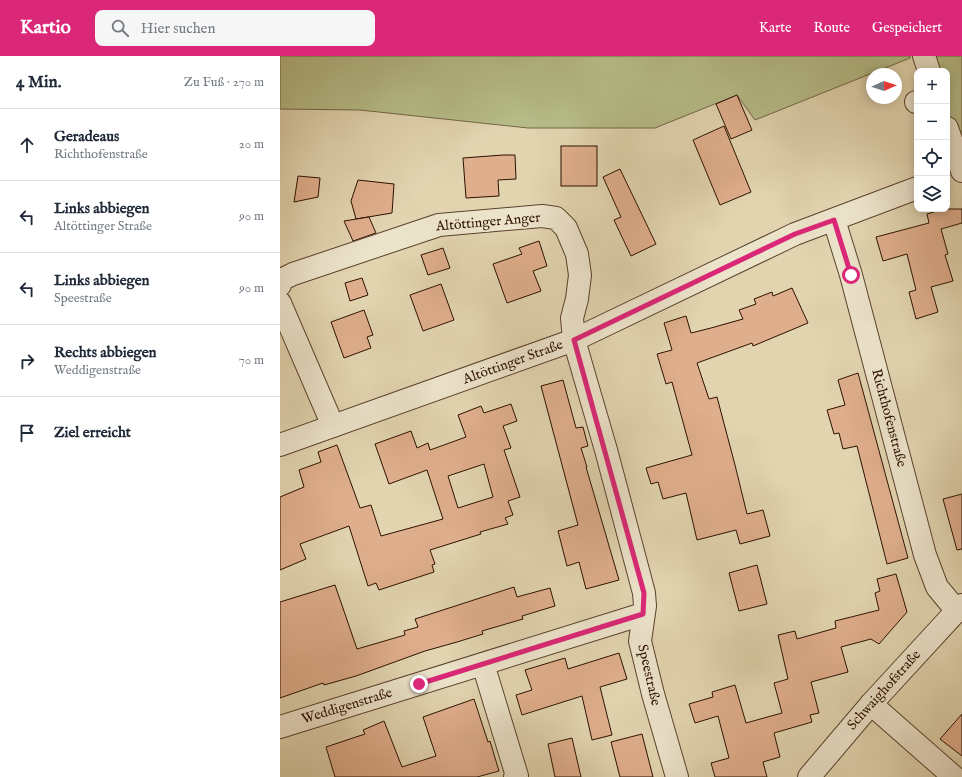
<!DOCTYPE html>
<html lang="de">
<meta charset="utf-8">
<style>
:root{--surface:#fff;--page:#f6f6f7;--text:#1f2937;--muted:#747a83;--line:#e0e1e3;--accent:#db2777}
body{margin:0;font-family:"IM FELL English",serif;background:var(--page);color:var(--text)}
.controls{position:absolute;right:12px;top:12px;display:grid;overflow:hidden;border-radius:8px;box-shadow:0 2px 10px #0003}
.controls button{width:36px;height:36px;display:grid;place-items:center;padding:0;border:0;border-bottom:1px solid var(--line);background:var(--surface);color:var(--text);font:20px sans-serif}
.compass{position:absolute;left:586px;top:12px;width:36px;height:36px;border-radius:50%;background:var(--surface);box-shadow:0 2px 10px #0003;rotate:87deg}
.stop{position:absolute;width:12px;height:12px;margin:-9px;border:3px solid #db2777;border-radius:50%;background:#fff}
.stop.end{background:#db2777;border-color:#fff;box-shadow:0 1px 4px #0008}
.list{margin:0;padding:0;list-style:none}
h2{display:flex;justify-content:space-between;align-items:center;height:52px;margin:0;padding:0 16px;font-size:17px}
h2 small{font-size:13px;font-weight:400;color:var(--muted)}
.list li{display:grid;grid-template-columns:26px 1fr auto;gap:12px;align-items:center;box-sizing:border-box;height:72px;padding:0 16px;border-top:1px solid var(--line)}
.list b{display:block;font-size:15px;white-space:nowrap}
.list p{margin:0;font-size:13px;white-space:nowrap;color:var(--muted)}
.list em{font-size:13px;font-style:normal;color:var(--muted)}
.icon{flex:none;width:22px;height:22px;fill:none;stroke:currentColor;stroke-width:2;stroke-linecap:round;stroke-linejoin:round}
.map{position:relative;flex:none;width:682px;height:721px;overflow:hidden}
header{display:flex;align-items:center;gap:24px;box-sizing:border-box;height:56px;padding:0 20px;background:var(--accent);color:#fff}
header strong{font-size:19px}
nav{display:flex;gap:22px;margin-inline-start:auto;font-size:14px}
.search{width:280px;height:36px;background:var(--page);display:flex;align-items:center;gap:10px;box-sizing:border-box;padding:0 14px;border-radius:8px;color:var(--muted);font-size:15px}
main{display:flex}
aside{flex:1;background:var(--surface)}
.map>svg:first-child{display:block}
</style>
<header>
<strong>Kartio</strong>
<div class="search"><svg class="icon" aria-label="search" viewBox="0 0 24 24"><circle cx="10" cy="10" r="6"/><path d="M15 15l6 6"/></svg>Hier suchen</div>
<nav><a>Karte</a><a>Route</a><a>Gespeichert</a></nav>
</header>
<main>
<aside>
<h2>4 Min.<small>Zu Fuß · 270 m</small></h2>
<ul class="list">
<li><svg class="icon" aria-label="ahead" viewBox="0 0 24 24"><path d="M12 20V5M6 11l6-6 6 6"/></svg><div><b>Geradeaus</b><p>Richthofenstraße</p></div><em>20 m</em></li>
<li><svg class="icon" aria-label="left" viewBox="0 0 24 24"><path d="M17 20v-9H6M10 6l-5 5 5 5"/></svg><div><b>Links abbiegen</b><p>Altöttinger Straße</p></div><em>90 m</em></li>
<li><svg class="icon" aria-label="left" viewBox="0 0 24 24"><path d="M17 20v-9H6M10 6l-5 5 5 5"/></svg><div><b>Links abbiegen</b><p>Speestraße</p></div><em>90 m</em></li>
<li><svg class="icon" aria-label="right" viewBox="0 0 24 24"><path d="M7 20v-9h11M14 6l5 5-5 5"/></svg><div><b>Rechts abbiegen</b><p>Weddigenstraße</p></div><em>70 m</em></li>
<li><svg class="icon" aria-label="arrive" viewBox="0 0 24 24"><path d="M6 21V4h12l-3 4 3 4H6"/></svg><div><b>Ziel erreicht</b></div></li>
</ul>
</aside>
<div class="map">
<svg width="682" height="721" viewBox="0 0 682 721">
<rect width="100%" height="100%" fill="#e1d4af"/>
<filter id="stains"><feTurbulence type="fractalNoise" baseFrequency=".005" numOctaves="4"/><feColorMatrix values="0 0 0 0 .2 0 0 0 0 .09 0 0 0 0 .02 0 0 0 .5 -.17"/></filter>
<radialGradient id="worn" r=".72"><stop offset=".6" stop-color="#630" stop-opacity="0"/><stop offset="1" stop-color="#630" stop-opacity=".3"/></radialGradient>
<g fill="#b6bc88" stroke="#726644">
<path d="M0,0H630V2L475,64L457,39L375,72H248L80,54L0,53Z"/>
<path d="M646,0H682V115L667,67V15H651Z"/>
</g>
<g fill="#dfae8c" stroke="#2d1100" fill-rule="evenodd">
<path d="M457,39L472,74L451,83L436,48Z"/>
<path d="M444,70L471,136L440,149L413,84Z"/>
<rect x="281" y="90" width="36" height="40"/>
<path d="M223,99H235L236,123L218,124L219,140L186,142L183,102Z"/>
<path d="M340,113L376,188L351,200L334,164L341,161L323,121Z"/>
<path d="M18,120L40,122L38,141L14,146Z"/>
<path d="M78,124L114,128L112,157L76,163L71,145Z"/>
<path d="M664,153H682V167L661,173L668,198L665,199L673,225L651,231L658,256L636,263L629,236L636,234L627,198L603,205L596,181L649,167L647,158Z"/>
<path d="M89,161L96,177L73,185L64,165Z"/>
<path d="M259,185L267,210L253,215L261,235L227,247L213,208L242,198L239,192Z"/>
<path d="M163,192L170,212L148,219L141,199Z"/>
<path d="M82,222L88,239L70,245L65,227Z"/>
<path d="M161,228L174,264L143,275L130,239Z"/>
<path d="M512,232L528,267L473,290L472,287L417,307L429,343L437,341L455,409L467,458L483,454L490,480L460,488L456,474L417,484L406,437L383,443L378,426L371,428L366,412L412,399L392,326L386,328L377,298L392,294L384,267L406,260L411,277L431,272L463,263L459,254L476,248L474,243L492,236L493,240Z"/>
<path d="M84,254L93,279L87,281L91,292L64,302L51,266Z"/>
<path d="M578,317L628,502L607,508L577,390L563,393L559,377L554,378L547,354L565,349L558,324Z"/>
<path d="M283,324L296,372L303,371L308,390L301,392L307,411H306L339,524L306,533L299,506L287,510L278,475L298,469L261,330Z"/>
<path d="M231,348L237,365L223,370L231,392L224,394L240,441L228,445L233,459L225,462L228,468L200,476L201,478L150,494L155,508L152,509L154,516L99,534L96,527L88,530L69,470L20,488L26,503L0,514V441L24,431L19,414L41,406L38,396L57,389L80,452L91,449L101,480L163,463L147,414L109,428L95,388L131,375L137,392L148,387L150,394L186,381L178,359L201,350L204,357ZM204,408L213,441L178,452L168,420Z"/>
<path d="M682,438V493L677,494L663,443Z"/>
<path d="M477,509L487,548L459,555L449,517Z"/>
<path d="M616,518L627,556L599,588L591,583L561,591L568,616L531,626L539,657L530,659L532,666L494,677L500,701L483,706L487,721H435L431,707L449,702L438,660L415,667L409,648L433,641L432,636L455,629L466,667L502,657L494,627L508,623L498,579L515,575L517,583L556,572L555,565L599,554L595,537L600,535L597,523Z"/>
<path d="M55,529L77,593L125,579L124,575L138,571L135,563L234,531L237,541L270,532L275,550L242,560L243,563L202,575L203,578L177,586L145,595L76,620L44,629L43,627L0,642V546Z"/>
<path d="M339,597L347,623L320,631L332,679L312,684L302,640L242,659L236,639L252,634L245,614L285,602L288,613Z"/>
<path d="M194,643L208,686L210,685L219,715L197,721H55L46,691L85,678L83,674L104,665L122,711L156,700L143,661Z"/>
<path d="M682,658V700L660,683Z"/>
<path d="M362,678L373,721H340L331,686Z"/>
<path d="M292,682L301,721H275L268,688Z"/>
</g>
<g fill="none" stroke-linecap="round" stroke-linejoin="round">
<g stroke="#5a422c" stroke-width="24">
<g id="minor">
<path d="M644,0L649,15"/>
<path d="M636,46H637"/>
<path d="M667,72L682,115"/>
<path d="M554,164L571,219L645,499L657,531L677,555"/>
<path d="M0,229L1,224L13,218L159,169L262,160L276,162L286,172L297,198L300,219L297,243L292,262L294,284L326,394L364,537L365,550L360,585L373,638L397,721"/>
<path d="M0,247L53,370"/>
<path d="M0,389L294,284L515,178L637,132"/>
<path d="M203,608L237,720L235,721"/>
<path d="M591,648L674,721"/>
<path d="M0,671L363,558"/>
<path d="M529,721L591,648L682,549"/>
</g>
</g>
<use href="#minor" stroke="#ece3cb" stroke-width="22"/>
</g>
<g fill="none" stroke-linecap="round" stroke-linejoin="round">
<path stroke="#db2777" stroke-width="5" d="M139,628L363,558L364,537L294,284L515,178L554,164L571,219"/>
</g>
<g text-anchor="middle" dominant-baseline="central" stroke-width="3.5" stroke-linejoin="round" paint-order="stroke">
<g font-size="14" fill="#2d1100" stroke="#ece3cb">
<text transform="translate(208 166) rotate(-5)">Altöttinger Anger</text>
<text transform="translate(233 306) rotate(-20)">Altöttinger Straße</text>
<text transform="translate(609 362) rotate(75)">Richthofenstraße</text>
<text transform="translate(369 619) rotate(77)">Speestraße</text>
<text transform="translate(604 634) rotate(-48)">Schwaighofstraße</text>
<text transform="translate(67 650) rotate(-17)">Weddigenstraße</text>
</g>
</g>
<rect width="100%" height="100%" filter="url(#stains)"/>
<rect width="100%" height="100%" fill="url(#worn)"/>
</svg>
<div class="controls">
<button>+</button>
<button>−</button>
<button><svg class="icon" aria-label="locate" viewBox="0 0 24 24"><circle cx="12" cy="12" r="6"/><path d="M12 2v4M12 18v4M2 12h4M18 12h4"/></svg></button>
<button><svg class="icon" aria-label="layers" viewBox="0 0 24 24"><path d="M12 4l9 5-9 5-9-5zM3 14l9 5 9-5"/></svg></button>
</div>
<svg class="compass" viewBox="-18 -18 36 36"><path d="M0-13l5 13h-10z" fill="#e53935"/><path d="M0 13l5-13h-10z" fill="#747a83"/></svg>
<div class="stop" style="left:571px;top:219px"></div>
<div class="stop end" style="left:139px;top:628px"></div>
</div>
</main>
